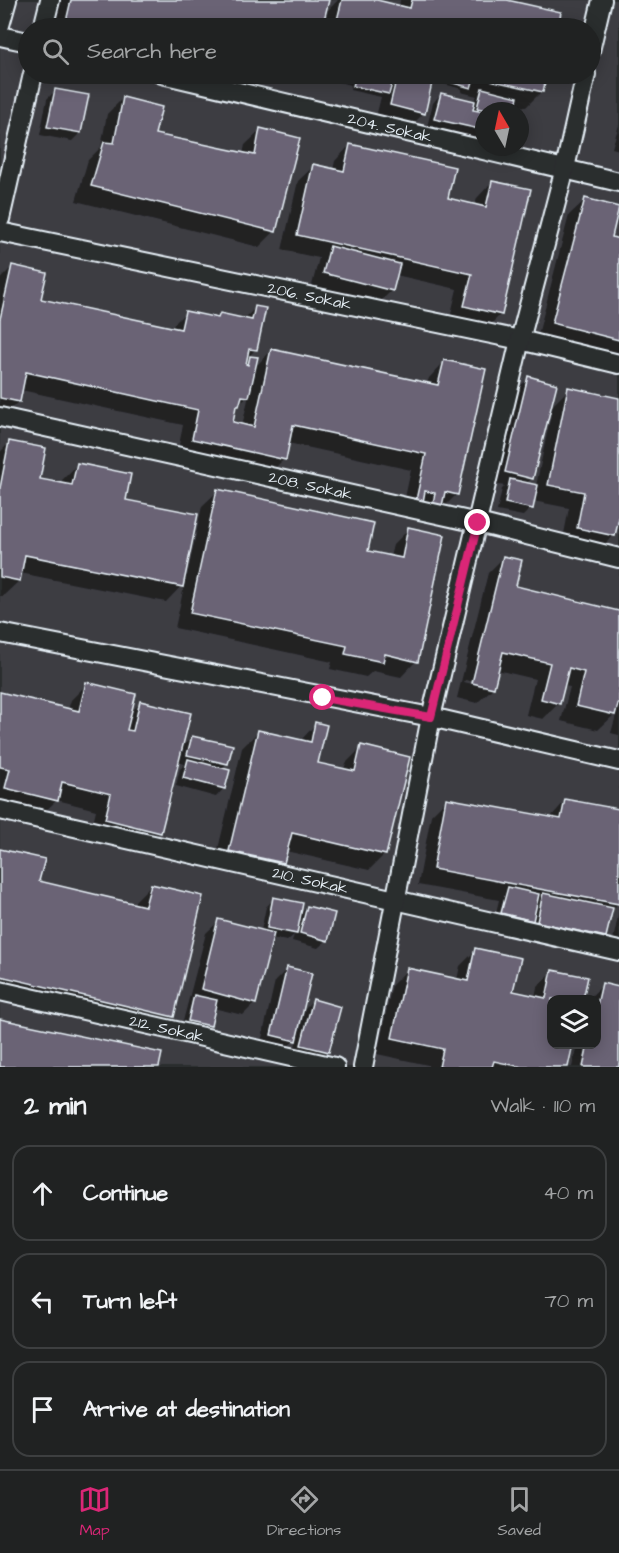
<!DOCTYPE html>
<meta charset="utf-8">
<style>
:root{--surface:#202222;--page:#2d2f2f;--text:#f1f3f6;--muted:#a2a4a5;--line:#3d3f40;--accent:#db2777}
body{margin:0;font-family:"Architects Daughter",sans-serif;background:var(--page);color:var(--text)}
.controls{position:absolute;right:18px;bottom:18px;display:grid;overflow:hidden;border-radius:12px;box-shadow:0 3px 15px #0003}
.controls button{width:54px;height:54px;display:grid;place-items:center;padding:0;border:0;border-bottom:2px solid var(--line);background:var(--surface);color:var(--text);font:30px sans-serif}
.compass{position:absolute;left:475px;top:102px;width:54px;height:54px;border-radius:50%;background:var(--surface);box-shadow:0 3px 15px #0003;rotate:351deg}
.stop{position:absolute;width:18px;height:18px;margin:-14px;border:4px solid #db2777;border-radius:50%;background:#fff}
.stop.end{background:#db2777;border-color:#fff;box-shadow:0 2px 6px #0008}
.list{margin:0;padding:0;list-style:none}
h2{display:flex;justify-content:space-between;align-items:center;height:78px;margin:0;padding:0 24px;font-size:26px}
h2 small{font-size:20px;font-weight:400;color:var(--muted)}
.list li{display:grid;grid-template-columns:39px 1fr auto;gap:18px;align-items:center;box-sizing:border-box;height:96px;margin:0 12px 12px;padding:0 12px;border:2px solid var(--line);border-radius:18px}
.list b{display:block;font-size:22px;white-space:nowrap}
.list em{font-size:20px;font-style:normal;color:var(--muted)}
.icon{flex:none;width:33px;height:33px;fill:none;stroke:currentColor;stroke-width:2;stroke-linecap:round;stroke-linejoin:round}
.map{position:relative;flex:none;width:619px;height:1067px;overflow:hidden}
.search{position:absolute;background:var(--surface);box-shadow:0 3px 15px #0003;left:18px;right:18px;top:18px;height:66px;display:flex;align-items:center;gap:15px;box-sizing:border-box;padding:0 21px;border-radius:33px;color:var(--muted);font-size:22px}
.sheet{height:402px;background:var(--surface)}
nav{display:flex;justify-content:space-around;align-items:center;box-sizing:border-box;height:84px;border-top:2px solid var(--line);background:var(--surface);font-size:16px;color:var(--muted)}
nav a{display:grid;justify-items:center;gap:3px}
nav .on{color:var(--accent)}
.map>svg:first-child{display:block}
</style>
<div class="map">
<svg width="619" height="1067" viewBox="0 0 619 1067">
<rect width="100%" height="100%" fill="#2a2d2e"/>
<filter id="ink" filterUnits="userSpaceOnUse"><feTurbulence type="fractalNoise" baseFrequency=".0167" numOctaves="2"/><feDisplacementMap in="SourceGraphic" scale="12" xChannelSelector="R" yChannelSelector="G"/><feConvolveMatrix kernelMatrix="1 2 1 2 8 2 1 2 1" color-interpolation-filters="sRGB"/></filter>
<g filter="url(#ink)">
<path fill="#3d3d43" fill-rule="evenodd" d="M0,0H619V1067H0ZM28,28H590V74H28ZM484,111H520V147H484ZM552,999H596V1044H552Z"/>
<g fill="#0007" fill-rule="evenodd">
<path d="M59,0H327L321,28H53Z"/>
<path d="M338,0H370L399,7L400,0H500L560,13L556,28H324L328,10Z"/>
<path d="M181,74H268L267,78L251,93Z"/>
<path d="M314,74H546L542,91L526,107L515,105L514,111H484V140L427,127L433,103L441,94L473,102L477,96L461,92L462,89L444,84L445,78L432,75L424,113L408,129L375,121L381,97L350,90L351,85L313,76Z"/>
<path d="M55,91L80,133L72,141L40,135L47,99Z"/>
<path d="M123,98L154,135L243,154L245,145L261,130L275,231L259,247L76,201L88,160L101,147L107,114Z"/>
<path d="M619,125V150L612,148Z"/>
<path d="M350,145L447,199L475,206L477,198L492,182L501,314L485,330L449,322L457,289L396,275L392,290L380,302L312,285L319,258L282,250L298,181L314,166L333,170L335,161Z"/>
<path d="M585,200L611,238L619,240V359L537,339L569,215Z"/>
<path d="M12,267L39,300L170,328L186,312L215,319L220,314L244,319L255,308V350L248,357L256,359L254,368L272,350L427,384L429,378L444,362L457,494L441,510L436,509L425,521L418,519L420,509L415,508L406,517L401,516L411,470L288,443L284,459L268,475L177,455L183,425L21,390L18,402L2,417H0V279ZM249,395L242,426L231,423L234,410Z"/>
<path d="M529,378L532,478L526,484L536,486L553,405L569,389L619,399V518L614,535L598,551L562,544L569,508L533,501L531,508L523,516L497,511L502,489L505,486L493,484L516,390Z"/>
<path d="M10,442L39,480L61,484L62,480L77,465L124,501L184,575L187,576L202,506L218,491L367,552L390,557L393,545L409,529L416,661L401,677L373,671L366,677L330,669L332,662L175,628L185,582L166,602L20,573L19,581L3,596H0V452Z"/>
<path d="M504,557L514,587L619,613V735L611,733L617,712L598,730L561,721L570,687L563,686L559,703L543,719L526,715L535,679L497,670L493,688L477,703L457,698L488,573ZM465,680L484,684V687L464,682Z"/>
<path d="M87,684L130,713L141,702L180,749L192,737L227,763L221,769L224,788L216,797L176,786L180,769L185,764L177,762L160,832L144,848L90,835L96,810L57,800L40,816L0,806V693L68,710L71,700Z"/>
<path d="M316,724V764L344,770L346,763L362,747L385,854L369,870L286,851L283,863L267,879L214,866L242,748L258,732L300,741Z"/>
<path d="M447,799L549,819L565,801L619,811V903L610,912L605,936L593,948L494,921L499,900L418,885L431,815Z"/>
<path d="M0,850L38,882L135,905V901L151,885L173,1016L157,1032L0,995Z"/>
<path d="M274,899L299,915L307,907L327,940L318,948L292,941L294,935L287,941L271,938L255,1003L243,1015L213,1008L210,1025L202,1033L181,1029L206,933L219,921L261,931L266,907Z"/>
<path d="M619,912V961L609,959Z"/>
<path d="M476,950L511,992L535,998L537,987L553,971L586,979L581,999H552V1044L566,1067H428V1065L377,1054L392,985L408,969L457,980L460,966Z"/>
<path d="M287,969L297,1029L300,1030L305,1009L313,1001L328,1051L320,1060L293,1053L298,1037L282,1052L260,1047L275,981Z"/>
<path d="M603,985L619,989V1067H572L577,1044H596V999H588Z"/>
</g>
<g fill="#6a6374" stroke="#e8f1f8" stroke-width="1.5">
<path d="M71,0H329L322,28H185L173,26V28H77L65,26Z"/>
<path d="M342,0H377L410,8L412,0H507L561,12L558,28H335Z"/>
<path d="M248,74H270L269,78Z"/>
<path d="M385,74H434L425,114L390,105L397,76Z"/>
<path d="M448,74L475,75L471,88L446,81Z"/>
<path d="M477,74H547L543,92L476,77Z"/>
<path d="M356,76L392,84L389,94L353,86Z"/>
<path d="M482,88L518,97L515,111H492L477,108Z"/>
<path d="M55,89L89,95L81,133L47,127Z"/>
<path d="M441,93L475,101L473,110L484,112V130L434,119Z"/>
<path d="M123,97L162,107L155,134L255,155L260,128L300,138L276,232L91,186L104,142L114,143Z"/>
<path d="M350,144L455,167L448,198L486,207L492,181L531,189L502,315L464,306L472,274L297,235L313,164L344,171Z"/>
<path d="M585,198L619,207L612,237L619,239V340L552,323Z"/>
<path d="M330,246L400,264L393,291L323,273Z"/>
<path d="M12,265L47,273L41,299L181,329L185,311L218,318L220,313L252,320L255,306L266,308L257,350L249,349L246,364L248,365L250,356L258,357L249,397L242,396L239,406H236L233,422L254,427L271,349L438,385L444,360L486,369L458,495L445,492L442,506L433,504L435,493L425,491L423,502L416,500L426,454L293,425L286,460L192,439L198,410L26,372L20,402L0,398V319Z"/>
<path d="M528,376L557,384L533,479L505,472Z"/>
<path d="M568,387L619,398V518L615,536L577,528L584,492L548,485Z"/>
<path d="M9,441L46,448L40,479L72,485L77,463L131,474L126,500L198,514L183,587L25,555L20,581L0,577V488Z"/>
<path d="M510,479L538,485L533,509L505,503Z"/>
<path d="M217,489L374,523L368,551L402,558L408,527L445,535L418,662L385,654L383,662L345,654L347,646L190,613Z"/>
<path d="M503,556L522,560L516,586L619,611V701L615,715L576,706L584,672L569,668L560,704L541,699L550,663L503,652L494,688L472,683Z"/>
<path d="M86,682L136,694L127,730L133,731L140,701L191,713L161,833L105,819L111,794L62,782L58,801L5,788L10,769L0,767V692L79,711Z"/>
<path d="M315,722L327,725L318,763L355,771L361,745L410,757L386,855L292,833L284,863L229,851L258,730L311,742Z"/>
<path d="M192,736L233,745L228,764L187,755Z"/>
<path d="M188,759L230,770L225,789L183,778Z"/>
<path d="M446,798L561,819L565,799L619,809V904L433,869Z"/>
<path d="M0,849L45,859L39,881L145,906L151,884L203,896L174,1017L0,976Z"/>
<path d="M508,887L539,894L533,921L501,913Z"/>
<path d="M543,893L613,908L606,937L537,922Z"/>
<path d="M273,897L303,903L297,934L267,928Z"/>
<path d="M307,906L335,913L328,941L300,933Z"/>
<path d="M218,919L274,933L256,1004L201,989Z"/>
<path d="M475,948L521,958L513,991L546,998L552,970L588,977L583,999H552V1044H573L568,1067H522L494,1061L492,1067H439L443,1049L392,1038L407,968L468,981Z"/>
<path d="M287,967L312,973L296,1041L271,1035Z"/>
<path d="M602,983L619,987V1067H583L588,1044H596V1009Z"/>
<path d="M194,995L217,1000L211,1026L188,1021Z"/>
<path d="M313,999L341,1007L329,1052L301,1045Z"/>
<path d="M0,1019L162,1053L159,1067H0Z"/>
</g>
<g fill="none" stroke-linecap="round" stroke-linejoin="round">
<g stroke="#e8f1f8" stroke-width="22">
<g id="minor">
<path d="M0,25L7,0"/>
<path d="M43,28L50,0"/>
<path d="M0,36L28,42"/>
<path d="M590,51L602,0"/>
<path id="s1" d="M162,74L619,182"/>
<path d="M0,219L33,74"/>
<path id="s2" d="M0,232L520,340L619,364"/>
<path id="s3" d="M0,417L478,523L619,558"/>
<path d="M0,633L431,717L619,761"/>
<path id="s4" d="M0,810L619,951"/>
<path id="s5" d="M0,991L335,1067"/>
<path d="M363,1067L431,717L520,340L565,168L586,74"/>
</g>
</g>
<use href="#minor" stroke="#2a2d2e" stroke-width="18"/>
</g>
</g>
<g fill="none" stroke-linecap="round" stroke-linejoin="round" filter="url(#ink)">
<path stroke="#db2777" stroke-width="8" d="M323,698L431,717L478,523"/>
</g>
<g text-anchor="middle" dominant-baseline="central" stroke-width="6" stroke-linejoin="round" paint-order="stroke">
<g font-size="16" fill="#e8f1f8" stroke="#2a2d2e">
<text stroke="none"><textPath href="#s1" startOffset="234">204. Sokak</textPath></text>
<text stroke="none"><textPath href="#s2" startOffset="316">206. Sokak</textPath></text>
<text stroke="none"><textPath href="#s3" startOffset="318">208. Sokak</textPath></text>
<text stroke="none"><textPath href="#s4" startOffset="318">210. Sokak</textPath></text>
<text stroke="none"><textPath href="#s5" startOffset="171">212. Sokak</textPath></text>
</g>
</g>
</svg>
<div class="controls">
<button><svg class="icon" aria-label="layers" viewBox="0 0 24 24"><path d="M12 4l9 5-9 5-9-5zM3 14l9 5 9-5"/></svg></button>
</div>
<svg class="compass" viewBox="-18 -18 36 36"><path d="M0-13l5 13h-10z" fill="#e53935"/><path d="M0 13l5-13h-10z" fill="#a2a4a5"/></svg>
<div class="stop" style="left:323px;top:698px"></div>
<div class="stop end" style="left:478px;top:523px"></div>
<div class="search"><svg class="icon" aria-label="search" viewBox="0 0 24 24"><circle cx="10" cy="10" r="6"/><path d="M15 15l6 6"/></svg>Search here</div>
</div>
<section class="sheet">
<h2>2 min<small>Walk · 110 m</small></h2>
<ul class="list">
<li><svg class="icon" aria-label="ahead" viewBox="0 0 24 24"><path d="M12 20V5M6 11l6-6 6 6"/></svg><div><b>Continue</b></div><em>40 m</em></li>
<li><svg class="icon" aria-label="left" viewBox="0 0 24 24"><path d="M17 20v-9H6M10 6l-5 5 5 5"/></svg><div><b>Turn left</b></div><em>70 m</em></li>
<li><svg class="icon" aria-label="arrive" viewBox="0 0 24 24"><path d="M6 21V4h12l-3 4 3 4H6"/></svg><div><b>Arrive at destination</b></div></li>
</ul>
</section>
<nav>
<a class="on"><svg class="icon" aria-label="map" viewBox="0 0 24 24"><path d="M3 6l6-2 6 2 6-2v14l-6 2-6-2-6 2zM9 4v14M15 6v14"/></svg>Map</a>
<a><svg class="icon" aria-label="directions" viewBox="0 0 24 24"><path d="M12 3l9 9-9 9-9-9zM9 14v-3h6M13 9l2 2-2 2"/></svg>Directions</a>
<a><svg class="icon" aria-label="saved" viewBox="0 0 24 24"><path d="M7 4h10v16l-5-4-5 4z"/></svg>Saved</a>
</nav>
